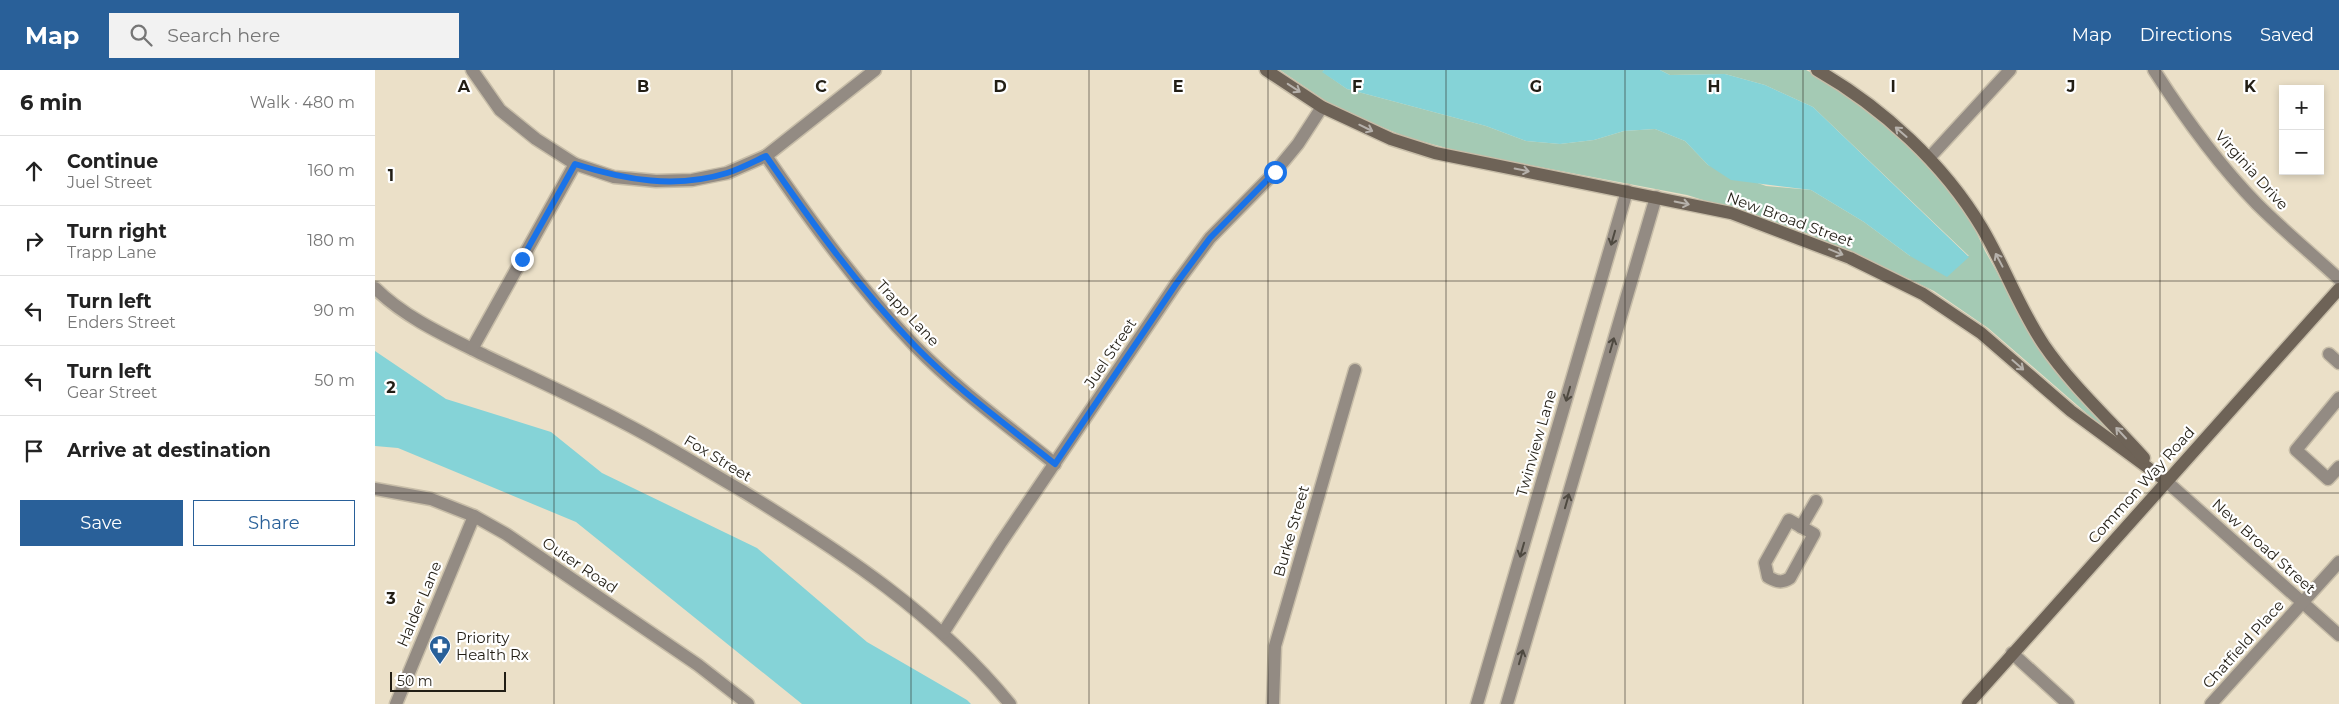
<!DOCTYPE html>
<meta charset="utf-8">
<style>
:root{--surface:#fff;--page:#f2f2f2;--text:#222;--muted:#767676;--line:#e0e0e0;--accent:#296099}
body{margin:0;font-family:Montserrat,sans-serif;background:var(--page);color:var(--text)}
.controls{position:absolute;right:15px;top:15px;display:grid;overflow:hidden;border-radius:0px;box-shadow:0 2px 8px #0003}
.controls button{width:45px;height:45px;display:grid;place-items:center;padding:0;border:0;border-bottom:1px solid var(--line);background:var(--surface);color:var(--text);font:25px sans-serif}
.scale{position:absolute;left:15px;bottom:12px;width:116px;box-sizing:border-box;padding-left:5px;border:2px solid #221e15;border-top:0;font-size:14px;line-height:18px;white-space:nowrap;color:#221e15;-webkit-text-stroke:4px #fff;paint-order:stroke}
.stop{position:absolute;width:15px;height:15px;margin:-11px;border:4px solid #1a73e8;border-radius:50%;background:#fff}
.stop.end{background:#1a73e8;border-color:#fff;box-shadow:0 1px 5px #0008}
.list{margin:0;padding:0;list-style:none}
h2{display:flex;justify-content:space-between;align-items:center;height:65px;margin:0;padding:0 20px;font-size:21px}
h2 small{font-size:16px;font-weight:400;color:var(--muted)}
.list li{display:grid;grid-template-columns:32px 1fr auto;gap:15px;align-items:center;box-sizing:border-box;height:70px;padding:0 20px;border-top:1px solid var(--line)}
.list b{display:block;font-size:19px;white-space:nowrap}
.list p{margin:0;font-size:16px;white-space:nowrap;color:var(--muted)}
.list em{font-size:16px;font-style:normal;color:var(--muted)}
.actions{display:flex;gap:10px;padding:15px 20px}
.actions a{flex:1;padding:11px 0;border:1px solid var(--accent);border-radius:0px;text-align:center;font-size:18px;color:var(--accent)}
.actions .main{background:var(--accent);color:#fff}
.icon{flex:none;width:28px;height:28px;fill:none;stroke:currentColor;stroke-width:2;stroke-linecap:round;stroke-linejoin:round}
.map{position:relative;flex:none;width:1964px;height:634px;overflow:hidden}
header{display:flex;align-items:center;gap:30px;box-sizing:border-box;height:70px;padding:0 25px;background:var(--accent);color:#fff}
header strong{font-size:24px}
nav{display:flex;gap:28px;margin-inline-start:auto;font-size:18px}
.search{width:350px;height:45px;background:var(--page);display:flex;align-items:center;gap:12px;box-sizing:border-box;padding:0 18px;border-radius:0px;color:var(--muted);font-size:19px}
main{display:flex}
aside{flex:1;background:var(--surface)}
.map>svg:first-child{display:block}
</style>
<header>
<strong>Map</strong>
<div class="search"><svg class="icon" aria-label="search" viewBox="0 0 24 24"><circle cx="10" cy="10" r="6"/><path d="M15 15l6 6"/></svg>Search here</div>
<nav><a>Map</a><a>Directions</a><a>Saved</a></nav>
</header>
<main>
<aside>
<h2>6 min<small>Walk · 480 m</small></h2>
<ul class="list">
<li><svg class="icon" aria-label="ahead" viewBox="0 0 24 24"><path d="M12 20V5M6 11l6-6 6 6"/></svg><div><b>Continue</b><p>Juel Street</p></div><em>160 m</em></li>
<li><svg class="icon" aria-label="right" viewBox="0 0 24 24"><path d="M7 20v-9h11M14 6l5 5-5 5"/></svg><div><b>Turn right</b><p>Trapp Lane</p></div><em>180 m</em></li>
<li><svg class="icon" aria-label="left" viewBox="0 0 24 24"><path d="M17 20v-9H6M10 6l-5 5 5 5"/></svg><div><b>Turn left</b><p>Enders Street</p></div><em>90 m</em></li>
<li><svg class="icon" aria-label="left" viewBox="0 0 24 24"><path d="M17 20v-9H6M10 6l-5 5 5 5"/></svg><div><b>Turn left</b><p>Gear Street</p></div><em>50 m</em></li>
<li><svg class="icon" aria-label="arrive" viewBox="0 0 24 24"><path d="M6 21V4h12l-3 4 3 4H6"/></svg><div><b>Arrive at destination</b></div></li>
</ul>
<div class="actions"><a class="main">Save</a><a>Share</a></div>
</aside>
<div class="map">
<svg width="1964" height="634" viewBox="0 0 1964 634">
<rect width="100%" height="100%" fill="#ebe0c8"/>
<path fill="#a4cab4" d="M905,0H949L948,2L972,19L1111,56L1151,71L1185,74L1219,70L1249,61L1280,59L1310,71L1333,95L1391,116L1436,120L1489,152L1535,186H1594L1438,37L1390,15L1350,4L1295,5L1285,0H1431L1443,6L1508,52L1558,101L1592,142L1610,181L1667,282L1762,387L1613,258L1559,221L1490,188L1424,160L1312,125L1086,82L1031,67L961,38Z"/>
<g fill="#85d3d7">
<path d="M949,0H1285L1295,5L1350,4L1390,15L1438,37L1594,187L1572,207L1535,186L1489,152L1436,120L1356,110L1333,95L1310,71L1280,59L1249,61L1219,70L1185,74L1151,71L1111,56L972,19L947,2Z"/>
<path d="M0,281L71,329L176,362L227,403L382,478L492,572L592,630L596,634H427L201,452L23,378L0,376Z"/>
</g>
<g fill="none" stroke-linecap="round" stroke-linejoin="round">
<g stroke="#c7bda8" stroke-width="15">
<g id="street">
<path d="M97,0L125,40L161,69L200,94L239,107L281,111L317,110L352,103L391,86L500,0"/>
<path d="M1779,0C1809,47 1843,94 1882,134C1908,160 1937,184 1964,209"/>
<path d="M391,86C437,153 484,218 541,277C583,320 633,356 680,394"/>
<path d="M1555,87L1635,0"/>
<path d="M0,218C30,248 73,267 111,286C157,308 204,329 249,353C290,374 329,399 369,422C467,482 562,545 635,634"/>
<path d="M97,279L200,94"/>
<path d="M1954,284L1964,293"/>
<path d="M1964,328L1921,380L1953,409L1964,397"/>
<path d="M1791,411L1964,565"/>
<path d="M0,419L56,429L99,446L131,464L323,595L373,634"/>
<path d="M1414,450L1439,464L1415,508C1406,514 1401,511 1393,507L1390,493Z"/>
<path d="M1426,457L1441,431"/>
<path d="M568,563L625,474L801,214L835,168L900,102L923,74L947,37"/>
<path d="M1637,583L1693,634"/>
<path d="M21,634L99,446"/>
<path d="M898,634L900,576L980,300"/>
<path d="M1102,634L1252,121"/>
<path d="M1132,634L1281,127"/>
<path d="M1836,634L1964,492"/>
</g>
</g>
<g stroke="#c7bda8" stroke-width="15">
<g id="secondary">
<path d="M891,0L947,37L1016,69L1060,83L1356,143L1475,188L1548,224L1606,263L1696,341L1791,411"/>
<path d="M1442,0C1507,37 1569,94 1607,158C1629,195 1644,238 1669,275C1697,316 1736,351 1769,388"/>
<path d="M1593,634L1964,219"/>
</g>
</g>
<use href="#street" stroke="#938b83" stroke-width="12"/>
<use href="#secondary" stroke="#6e6357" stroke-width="12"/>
</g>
<defs><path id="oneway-shaft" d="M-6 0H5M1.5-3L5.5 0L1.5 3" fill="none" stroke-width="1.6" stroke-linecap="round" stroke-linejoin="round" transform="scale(1.25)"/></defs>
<g stroke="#b6b1ab">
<use href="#oneway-shaft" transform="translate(919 18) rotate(33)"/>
<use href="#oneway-shaft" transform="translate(991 58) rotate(26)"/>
<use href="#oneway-shaft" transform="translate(1526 62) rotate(-139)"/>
<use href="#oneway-shaft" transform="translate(1147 100) rotate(11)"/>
<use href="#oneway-shaft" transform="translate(1307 133) rotate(12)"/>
<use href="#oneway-shaft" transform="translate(1461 182) rotate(22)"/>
<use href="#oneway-shaft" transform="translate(1624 190) rotate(-118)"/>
<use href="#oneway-shaft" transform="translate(1643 295) rotate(41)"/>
<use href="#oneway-shaft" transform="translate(1746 363) rotate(-133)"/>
</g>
<g stroke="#4f4a41">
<use href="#oneway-shaft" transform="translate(1238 168) rotate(106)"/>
<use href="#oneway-shaft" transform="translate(1237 275) rotate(-74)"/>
<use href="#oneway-shaft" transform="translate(1193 324) rotate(106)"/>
<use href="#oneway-shaft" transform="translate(1192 431) rotate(-74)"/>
<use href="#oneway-shaft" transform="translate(1147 480) rotate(106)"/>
<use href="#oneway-shaft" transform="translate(1146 587) rotate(-74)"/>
</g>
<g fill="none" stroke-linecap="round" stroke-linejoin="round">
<path stroke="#1a73e8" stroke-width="6" d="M147,189L200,94C250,110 301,119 352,103C365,99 378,92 391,86C437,153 484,218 541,277C583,320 633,356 680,394L801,214L835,168L900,102"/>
</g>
<path fill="none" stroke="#221e15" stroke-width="1" stroke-opacity="0.55" d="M179,0V634M357,0V634M536,0V634M714,0V634M893,0V634M1071,0V634M1250,0V634M1428,0V634M1607,0V634M1785,0V634M0,211H1964M0,423H1964"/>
<defs>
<g id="pharmacy-pin" transform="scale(1.125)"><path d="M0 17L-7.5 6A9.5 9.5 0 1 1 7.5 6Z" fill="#296099" stroke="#fff"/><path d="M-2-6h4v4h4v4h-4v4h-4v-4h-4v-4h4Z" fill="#fff"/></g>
</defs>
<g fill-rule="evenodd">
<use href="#pharmacy-pin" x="65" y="576"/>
</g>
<g text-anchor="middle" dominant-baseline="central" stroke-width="4.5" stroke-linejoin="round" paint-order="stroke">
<g font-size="15" fill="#221e15" stroke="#fff">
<text transform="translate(1877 100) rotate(48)">Virginia Drive</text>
<text transform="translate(1415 149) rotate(20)">New Broad Street</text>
<text transform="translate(533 243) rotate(47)">Trapp Lane</text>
<text transform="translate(735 283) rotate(-56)">Juel Street</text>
<text transform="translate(1161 373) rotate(-74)">Twinview Lane</text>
<text transform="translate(343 388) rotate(31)">Fox Street</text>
<text transform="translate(1766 415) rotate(-48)">Common Way Road</text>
<text transform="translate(916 461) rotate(-74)">Burke Street</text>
<text transform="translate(1889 476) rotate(42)">New Broad Street</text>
<text transform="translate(205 495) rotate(34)">Outer Road</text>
<text transform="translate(44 534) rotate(-67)">Halder Lane</text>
<text transform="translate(1868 574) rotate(-48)">Chatfield Place</text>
</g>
<g font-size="15" fill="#221e15" stroke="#fff" text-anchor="start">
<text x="81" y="567">Priority<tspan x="81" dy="17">Health Rx</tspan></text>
</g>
</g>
<g font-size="16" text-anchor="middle" font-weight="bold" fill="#221e15" stroke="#fff" stroke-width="4.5" stroke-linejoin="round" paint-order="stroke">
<text x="89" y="22">A</text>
<text x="268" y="22">B</text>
<text x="446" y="22">C</text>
<text x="625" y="22">D</text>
<text x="803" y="22">E</text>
<text x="982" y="22">F</text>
<text x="1161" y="22">G</text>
<text x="1339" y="22">H</text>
<text x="1518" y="22">I</text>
<text x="1696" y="22">J</text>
<text x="1875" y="22">K</text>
<text x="16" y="111">1</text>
<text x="16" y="323">2</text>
<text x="16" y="534">3</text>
</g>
</svg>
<div class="controls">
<button>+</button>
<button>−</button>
</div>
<div class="scale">50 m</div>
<div class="stop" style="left:900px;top:102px"></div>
<div class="stop end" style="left:147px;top:189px"></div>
</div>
</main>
